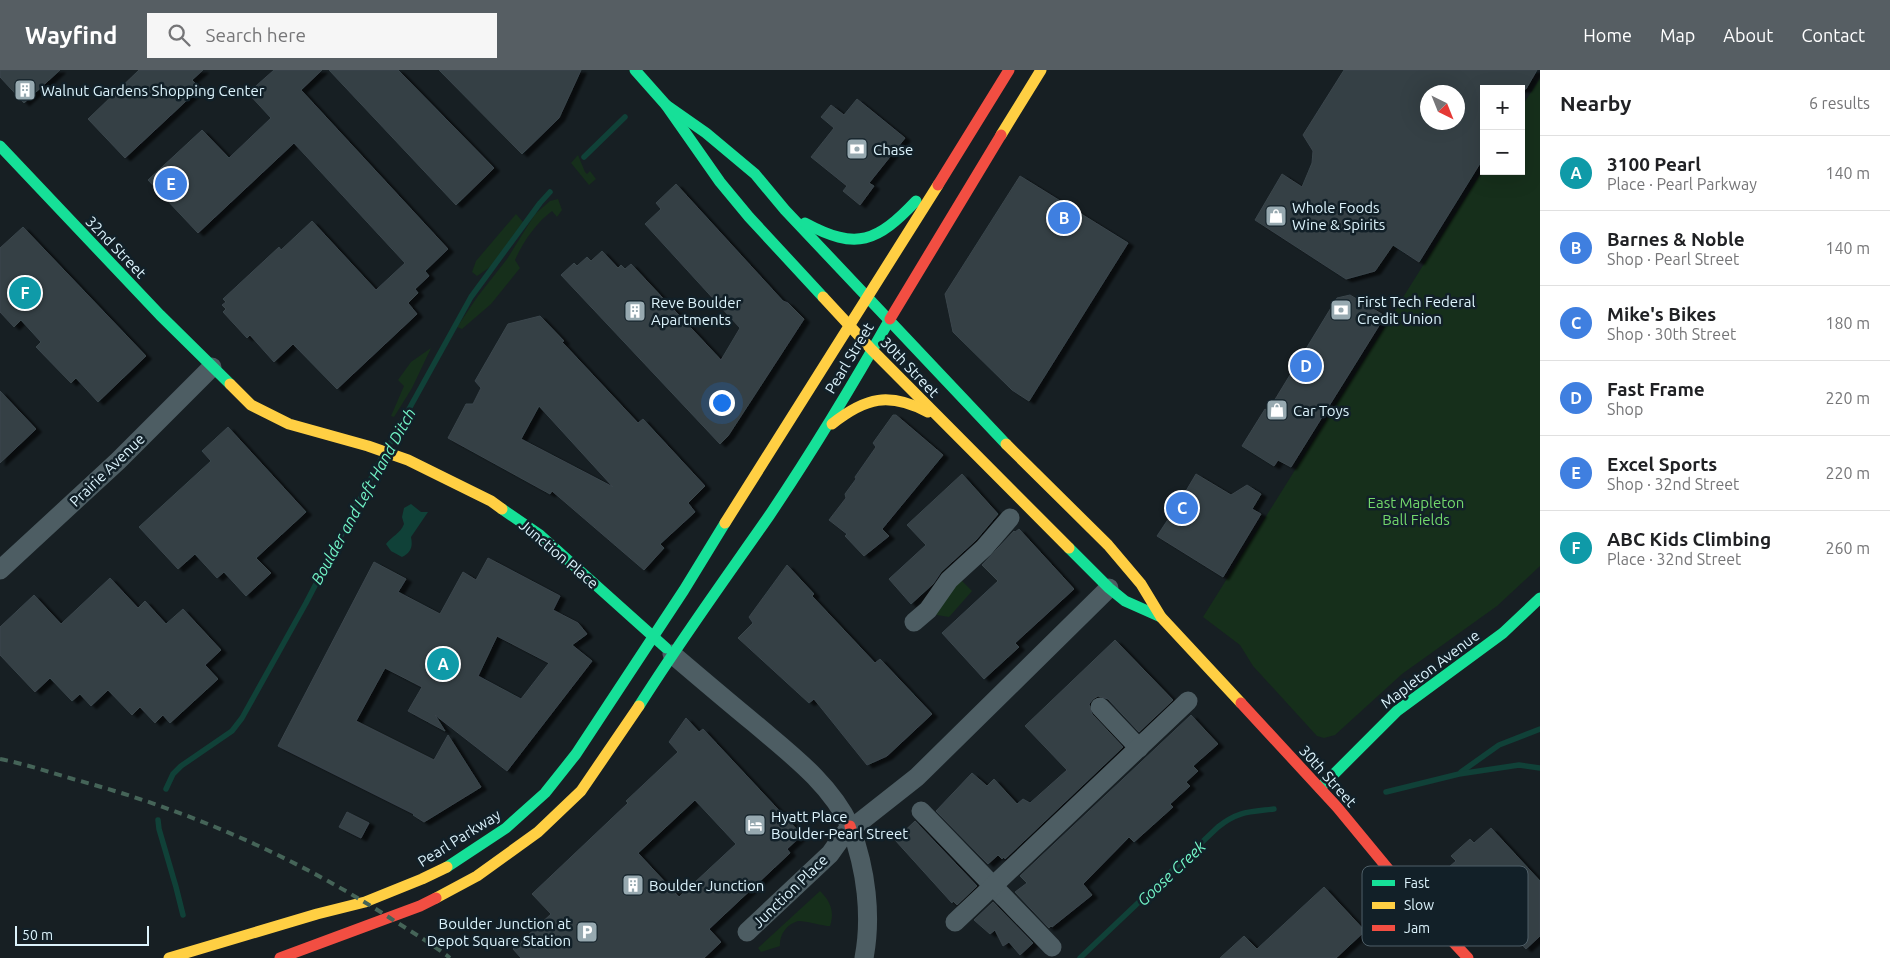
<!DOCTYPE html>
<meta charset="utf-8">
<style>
:root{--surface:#fff;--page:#f6f6f6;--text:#202124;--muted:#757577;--line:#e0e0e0;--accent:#565e63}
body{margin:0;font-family:Ubuntu,sans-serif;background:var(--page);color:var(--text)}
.controls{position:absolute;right:15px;top:15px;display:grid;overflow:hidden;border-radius:0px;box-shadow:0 5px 20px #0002}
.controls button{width:45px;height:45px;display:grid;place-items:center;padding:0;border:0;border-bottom:1px solid var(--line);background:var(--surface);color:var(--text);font:25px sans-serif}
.compass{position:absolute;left:1420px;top:15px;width:45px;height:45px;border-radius:50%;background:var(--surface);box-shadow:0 5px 20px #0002;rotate:137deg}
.scale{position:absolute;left:15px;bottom:12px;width:134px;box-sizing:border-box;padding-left:5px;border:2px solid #dcf3fc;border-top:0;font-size:14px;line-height:18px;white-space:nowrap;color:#dcf3fc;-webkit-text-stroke:4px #122028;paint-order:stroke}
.you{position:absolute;left:721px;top:332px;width:18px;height:18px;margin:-12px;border:4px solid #fff;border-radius:50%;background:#1a73e8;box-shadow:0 0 0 8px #1a73e833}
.badge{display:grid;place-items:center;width:32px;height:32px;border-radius:50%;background:var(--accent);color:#fff;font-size:16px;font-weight:700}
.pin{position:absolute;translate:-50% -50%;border:2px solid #fff;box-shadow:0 1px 5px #0006}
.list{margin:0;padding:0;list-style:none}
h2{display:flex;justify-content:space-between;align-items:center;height:65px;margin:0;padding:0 20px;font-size:21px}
h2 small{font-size:16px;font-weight:400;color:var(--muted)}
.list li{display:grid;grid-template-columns:32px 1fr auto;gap:15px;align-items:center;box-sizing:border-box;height:75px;padding:0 20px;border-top:1px solid var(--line)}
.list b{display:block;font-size:19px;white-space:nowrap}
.list p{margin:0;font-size:16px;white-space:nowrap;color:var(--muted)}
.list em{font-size:16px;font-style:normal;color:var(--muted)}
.icon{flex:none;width:28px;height:28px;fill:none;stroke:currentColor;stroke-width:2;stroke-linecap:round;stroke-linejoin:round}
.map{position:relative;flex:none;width:1540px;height:888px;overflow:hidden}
header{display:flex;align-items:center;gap:30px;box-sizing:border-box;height:70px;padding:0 25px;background:var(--accent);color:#fff}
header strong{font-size:24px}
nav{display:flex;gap:28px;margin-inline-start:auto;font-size:18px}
.search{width:350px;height:45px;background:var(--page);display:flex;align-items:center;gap:12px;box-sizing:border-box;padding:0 18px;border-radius:0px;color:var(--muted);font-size:19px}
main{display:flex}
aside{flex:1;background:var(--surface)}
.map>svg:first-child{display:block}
</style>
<header>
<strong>Wayfind</strong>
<div class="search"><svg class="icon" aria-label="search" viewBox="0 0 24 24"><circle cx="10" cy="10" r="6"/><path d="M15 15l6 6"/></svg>Search here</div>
<nav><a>Home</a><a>Map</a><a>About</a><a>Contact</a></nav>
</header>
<main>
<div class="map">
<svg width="1540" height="888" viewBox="0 0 1540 888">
<defs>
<filter id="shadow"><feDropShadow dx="5.5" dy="3" stdDeviation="1" flood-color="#0009"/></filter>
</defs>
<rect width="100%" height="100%" fill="#171f23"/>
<g fill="#162f1b">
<path d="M1540,8V496L1497,536L1402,604L1335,665L1324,668L1317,666L1253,596L1240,575L1203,547L1484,98V101H1521V38Z"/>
<path d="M578,85L585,102L587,104L590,101L596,109L589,115L571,93Z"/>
<path d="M558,129L562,140L557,147L552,141C536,153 523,172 515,190L520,198L491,234L462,259L457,257L478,226L507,189L535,144L550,131Z"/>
<path d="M516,144L523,152L493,195L477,206L472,202L476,191Z"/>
<path d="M431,278L412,318L394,347L391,346L404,316L398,310L411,292Z"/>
<path d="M958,507L972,521L949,547L931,544Z"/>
<path d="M820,821C830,831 835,841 830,856C823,856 802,850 798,851C787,854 779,865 780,876L761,882L758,878Z"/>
</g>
<path fill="#104138" d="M411,434L421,442H428L411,467C413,477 411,482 402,487L391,481L386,474C392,466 400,464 404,454L402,447L404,438Z"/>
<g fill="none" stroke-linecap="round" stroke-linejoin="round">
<g stroke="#104138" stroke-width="5.5">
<path d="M584,87L625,47"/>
<path d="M388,377L471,227L540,133L550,122"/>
<path d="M1461,702L1499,675L1540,659"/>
<path d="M166,719L173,704L181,696L232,661L242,648L306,533L382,387"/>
<path d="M1386,722L1459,704L1519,695L1540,698"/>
<path d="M158,750L159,759L176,817L183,845"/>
<path d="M1080,888L1218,757C1238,741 1249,742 1274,739"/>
</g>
</g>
<g fill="#363f44" stroke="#3a464c" fill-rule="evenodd" filter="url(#shadow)">
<path d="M0,0H60L24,33L0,7Z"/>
<path d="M139,0H203L192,10L200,18L125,88L88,49Z"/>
<path d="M274,0H322L301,20L448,179L425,201L429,206L415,219L418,223L408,233L417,244L337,319L293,274L274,292L250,265L247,268L223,242L226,239L222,235L226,232L223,229L279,177L281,180L312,151L376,220L405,193L294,73L198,163L148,110L202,60L229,88L271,48L248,23Z"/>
<path d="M329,0H398L494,98L456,135Z"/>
<path d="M439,0H581L559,48L522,84Z"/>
<path d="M1344,0H1537L1526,19H1484V87L1419,192L1393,175L1375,201L1346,209L1255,150L1282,104L1302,117L1312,93L1313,81L1303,65ZM1428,22H1458V52H1428Z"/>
<path d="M857,29L905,68L869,113L874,116L860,135L843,121L847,116L811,87L834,58L821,47L831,35L844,45Z"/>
<path d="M1020,106L1128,173L1029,331L1012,320L953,262L945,224Z"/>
<path d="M676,114L783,231L788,233L804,249L728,366L720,374L561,205L574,193L577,196L587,187L591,191L602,181L618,198L621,195L625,199L631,194L721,290L740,258L645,154L661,139L656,133Z"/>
<path d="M23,157L146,286L98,332L76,308L71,313L36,277L41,272L21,250L14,257L0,242V178Z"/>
<path d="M1350,225L1385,246L1291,397L1278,390L1274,396L1242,376L1265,339L1268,341L1337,228Z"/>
<path d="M540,246L564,271L562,272L638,353L643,349L705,416L688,433L695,442L660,474L664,478L644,500L552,421L550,424L448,368L466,334H473L481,318L475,311L508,254ZM539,336L613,417L521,369Z"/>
<path d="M0,321L36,359L0,393Z"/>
<path d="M893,345H896L943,385L882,459L889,466L864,486L845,466L847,464L829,450L846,428L845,424L856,409L855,407L876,377L873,373Z"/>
<path d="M228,357L306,442L256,488L271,503L246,526L224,502L217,508L195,484L178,499L139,457L211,391L202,381Z"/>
<path d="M962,404L998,444L976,470L941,502L933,514L911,534L889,509L926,475L907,455Z"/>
<path d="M1196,404L1231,425L1247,415L1261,424L1252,439L1261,444L1223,507L1157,466L1171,445L1164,441L1170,432L1177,422L1183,426Z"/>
<path d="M1019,459L1074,519L1015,573L1019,577L984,609L942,563L998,511L982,495L1014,461L1015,462Z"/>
<path d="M488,488L560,526L553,540L578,553L587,564L572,575L592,591L507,701L435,645L445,661L408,641L422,617L385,598L356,651L434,690L448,665L481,717L424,752L413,745L414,744L278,676L374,492L406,509L398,522L440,544L463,502L476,510ZM497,566L549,593L521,629L478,606Z"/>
<path d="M787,495L814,524L812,526L875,593L880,589L932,644L887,686L867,695L814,629L809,633L738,568L753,553L749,547Z"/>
<path d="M110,508L138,538L145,531L166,554L183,539L221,580L205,595L218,609L170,653L163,645L155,653L140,637L132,645L108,620L91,636L80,624L72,631L50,608L35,622L0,585V557L34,525L61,554Z"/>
<path d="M1115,570L1173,630L1139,662L1108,629L1098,626L1093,629L1089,634L1092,644L1123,677L1005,789L1004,787L1002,789L998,785L988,794L936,741L972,703L987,716L994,709L1017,734L1023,729L1030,733L1067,700L1025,656Z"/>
<path d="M1191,645L1218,674L1193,696L1198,701L1186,712L1190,716L1170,734L1173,737L1134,772L1129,767L1083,814L1092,825L1052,857L1051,856L1049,858L1015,822L1027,813L1020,806Z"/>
<path d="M686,648L699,662L703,659L802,765L787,779L790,783L709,859L721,872L704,888H521L513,879L551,844L532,824L628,733L626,731L678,682L669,672ZM695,730L736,774L679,827L638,783Z"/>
<path d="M347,742L369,753L361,768L339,757Z"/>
<path d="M915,751L977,816L957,835L953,831L952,833L895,770Z"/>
<path d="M1491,758L1540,811V866L1526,879L1449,797L1456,791L1451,786L1470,769L1474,773Z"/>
<path d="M1324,817L1365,861L1336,888H1220L1244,866L1257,879Z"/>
<path d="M993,832L1033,873L1020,885L1009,872L1003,876L995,860L990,864L974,850Z"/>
</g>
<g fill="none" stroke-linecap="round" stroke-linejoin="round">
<g stroke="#4d5d63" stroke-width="19">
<path d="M0,500L118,391L212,297"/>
<path d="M914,552L928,540L949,510L984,478L1010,448"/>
<path d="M672,584C699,607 726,630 754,653C789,683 830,713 850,756L830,784L747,862"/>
<path d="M1100,637L1139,678"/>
<path d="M921,741L1052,877"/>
<path d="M955,852L1188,631"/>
<path d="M864,888C872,846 866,799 851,759L917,707L1109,518"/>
</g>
<g stroke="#16e098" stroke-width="11">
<path d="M635,0L666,35L720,112L749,147L823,227"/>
<path d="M666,35L706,63L755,104L785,140L1006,374"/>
<path d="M0,76L160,245L230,314"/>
<path d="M805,153C857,181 877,172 916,131"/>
<path d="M502,439L540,465L666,578"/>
<path d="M1069,478L1109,518L1125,531L1161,547"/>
<path d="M639,636C680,571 725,509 769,446C812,382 852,316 890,249"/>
<path d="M1320,718L1397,641L1503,563L1540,528"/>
<path d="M447,797L506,758L545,723L576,684L684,520L725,453"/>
</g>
<g stroke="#ffcf43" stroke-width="11">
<path d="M1001,65L1041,0"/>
<path d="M823,227L872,280L1069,478"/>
<path d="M230,314L251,335L289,354L368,376L408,390L491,431L502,439"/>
<path d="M832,354C866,327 889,322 928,342"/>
<path d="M1006,374L1108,475L1141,514L1161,547L1241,633"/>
<path d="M725,453L938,115"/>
<path d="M436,828L477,806L538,762L581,721L639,636"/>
<path d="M169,888L317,844L365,832L422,809L447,797"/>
</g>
<g stroke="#f24e42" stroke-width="11">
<path d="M938,115L1009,0"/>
<path d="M890,249L1001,65"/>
<path d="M1241,633L1337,737L1413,829L1468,888"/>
<path d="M850,756L851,759"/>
<path d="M280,888L420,836L436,828"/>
</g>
<path stroke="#456458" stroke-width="4" stroke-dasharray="8 6" stroke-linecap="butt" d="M0,689C25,694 49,702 73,709C185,739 292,785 390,848C410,861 431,873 450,888"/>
</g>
<defs>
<g id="building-square" transform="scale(1.125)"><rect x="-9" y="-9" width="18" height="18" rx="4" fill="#97a9b0" stroke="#122028"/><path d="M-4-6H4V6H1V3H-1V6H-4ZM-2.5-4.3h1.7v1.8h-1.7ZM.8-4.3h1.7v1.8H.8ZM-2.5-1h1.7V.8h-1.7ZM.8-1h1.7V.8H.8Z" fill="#fff"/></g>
<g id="bank-square" transform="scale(1.125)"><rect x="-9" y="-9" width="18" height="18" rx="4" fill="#97a9b0" stroke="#122028"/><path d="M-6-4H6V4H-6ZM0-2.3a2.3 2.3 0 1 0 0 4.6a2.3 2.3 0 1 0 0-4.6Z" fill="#fff"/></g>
<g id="shop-square" transform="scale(1.125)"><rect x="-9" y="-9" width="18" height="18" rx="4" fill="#97a9b0" stroke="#122028"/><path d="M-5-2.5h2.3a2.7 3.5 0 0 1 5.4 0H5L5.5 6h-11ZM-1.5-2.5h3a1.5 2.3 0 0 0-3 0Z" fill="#fff"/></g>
<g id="hotel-square" transform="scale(1.125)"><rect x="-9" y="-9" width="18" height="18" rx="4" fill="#97a9b0" stroke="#122028"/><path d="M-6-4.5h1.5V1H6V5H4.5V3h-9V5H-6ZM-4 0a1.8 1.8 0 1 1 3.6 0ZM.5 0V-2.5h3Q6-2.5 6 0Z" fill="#fff"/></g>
<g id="parking-square" transform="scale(1.125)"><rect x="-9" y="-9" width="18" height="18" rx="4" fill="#97a9b0" stroke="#122028"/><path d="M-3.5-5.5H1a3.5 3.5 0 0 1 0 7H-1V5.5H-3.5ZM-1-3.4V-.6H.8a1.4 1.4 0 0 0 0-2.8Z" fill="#fff"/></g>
</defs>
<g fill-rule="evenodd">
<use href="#building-square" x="25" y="20"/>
<use href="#bank-square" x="857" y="79"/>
<use href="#shop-square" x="1276" y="146"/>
<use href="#bank-square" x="1341" y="240"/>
<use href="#building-square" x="635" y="241"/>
<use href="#shop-square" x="1277" y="340"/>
<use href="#hotel-square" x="755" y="755"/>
<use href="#building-square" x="633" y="815"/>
<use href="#parking-square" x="587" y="862"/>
</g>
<g text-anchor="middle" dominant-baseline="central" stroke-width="5" stroke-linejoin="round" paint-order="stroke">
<g font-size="15" fill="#dcf3fc" stroke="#122028" text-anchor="start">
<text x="41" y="20">Walnut Gardens Shopping Center</text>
<text x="873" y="79">Chase</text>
<text x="1292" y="137">Whole Foods<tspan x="1292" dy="17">Wine &amp; Spirits</tspan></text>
<text x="1357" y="231">First Tech Federal<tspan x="1357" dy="17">Credit Union</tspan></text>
<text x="651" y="232">Reve Boulder<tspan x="651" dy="17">Apartments</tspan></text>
<text x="1293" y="340">Car Toys</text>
<text x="771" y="746">Hyatt Place<tspan x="771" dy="17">Boulder-Pearl Street</tspan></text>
<text x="649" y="815">Boulder Junction</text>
<text x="571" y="853" text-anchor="end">Boulder Junction at<tspan x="571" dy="17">Depot Square Station</tspan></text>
</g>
<g font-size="15" fill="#dcf3fc" stroke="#122028">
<text transform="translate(116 177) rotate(46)">32nd Street</text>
<text transform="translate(849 288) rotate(-59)">Pearl Street</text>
<text transform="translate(910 297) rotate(46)">30th Street</text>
<text transform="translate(107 400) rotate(-44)">Prairie Avenue</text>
<text transform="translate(559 484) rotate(40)">Junction Place</text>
<text transform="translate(1430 599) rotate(-37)">Mapleton Avenue</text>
<text transform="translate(1328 706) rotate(48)">30th Street</text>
<text transform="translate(459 768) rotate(-32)">Pearl Parkway</text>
<text transform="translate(790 821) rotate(-44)">Junction Place</text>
</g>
<g font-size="15" fill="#73d86c" stroke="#122028">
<text x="1416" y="432">East Mapleton<tspan x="1416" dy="17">Ball Fields</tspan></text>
</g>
<g font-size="16" font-style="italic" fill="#72f4c6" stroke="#122028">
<text transform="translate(363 426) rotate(-61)">Boulder and Left Hand Ditch</text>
<text transform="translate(1171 803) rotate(-43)">Goose Creek</text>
</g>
</g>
<rect x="1362" y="796" width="166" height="80" rx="8" fill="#122028" stroke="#4f5f68" stroke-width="1"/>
<rect x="1372" y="810" width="23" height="6" fill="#16e098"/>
<rect x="1372" y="832" width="23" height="7" fill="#ffcf43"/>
<rect x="1372" y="855" width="23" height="6" fill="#f24e42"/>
<g font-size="14" fill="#dcf3fc">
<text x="1404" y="818">Fast</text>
<text x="1404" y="840">Slow</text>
<text x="1404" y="863">Jam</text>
</g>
</svg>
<div class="controls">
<button>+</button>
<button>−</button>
</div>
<svg class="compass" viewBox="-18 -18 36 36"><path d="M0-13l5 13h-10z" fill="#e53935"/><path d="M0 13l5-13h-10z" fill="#757577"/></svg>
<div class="scale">50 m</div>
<div class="you"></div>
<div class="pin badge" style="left:443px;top:594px;background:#0f9aa8">A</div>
<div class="pin badge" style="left:1064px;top:148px;background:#3f7fe0">B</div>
<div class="pin badge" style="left:1182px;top:438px;background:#3f7fe0">C</div>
<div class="pin badge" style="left:1306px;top:296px;background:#3f7fe0">D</div>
<div class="pin badge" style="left:171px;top:114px;background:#3f7fe0">E</div>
<div class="pin badge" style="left:25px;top:223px;background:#0f9aa8">F</div>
</div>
<aside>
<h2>Nearby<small>6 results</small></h2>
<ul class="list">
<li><span class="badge" style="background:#0f9aa8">A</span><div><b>3100 Pearl</b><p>Place · Pearl Parkway</p></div><em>140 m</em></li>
<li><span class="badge" style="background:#3f7fe0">B</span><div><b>Barnes &amp; Noble</b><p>Shop · Pearl Street</p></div><em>140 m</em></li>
<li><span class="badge" style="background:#3f7fe0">C</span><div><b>Mike's Bikes</b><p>Shop · 30th Street</p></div><em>180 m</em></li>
<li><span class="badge" style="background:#3f7fe0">D</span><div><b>Fast Frame</b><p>Shop</p></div><em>220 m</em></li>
<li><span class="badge" style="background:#3f7fe0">E</span><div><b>Excel Sports</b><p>Shop · 32nd Street</p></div><em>220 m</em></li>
<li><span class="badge" style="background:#0f9aa8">F</span><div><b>ABC Kids Climbing</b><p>Place · 32nd Street</p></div><em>260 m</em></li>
</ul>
</aside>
</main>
